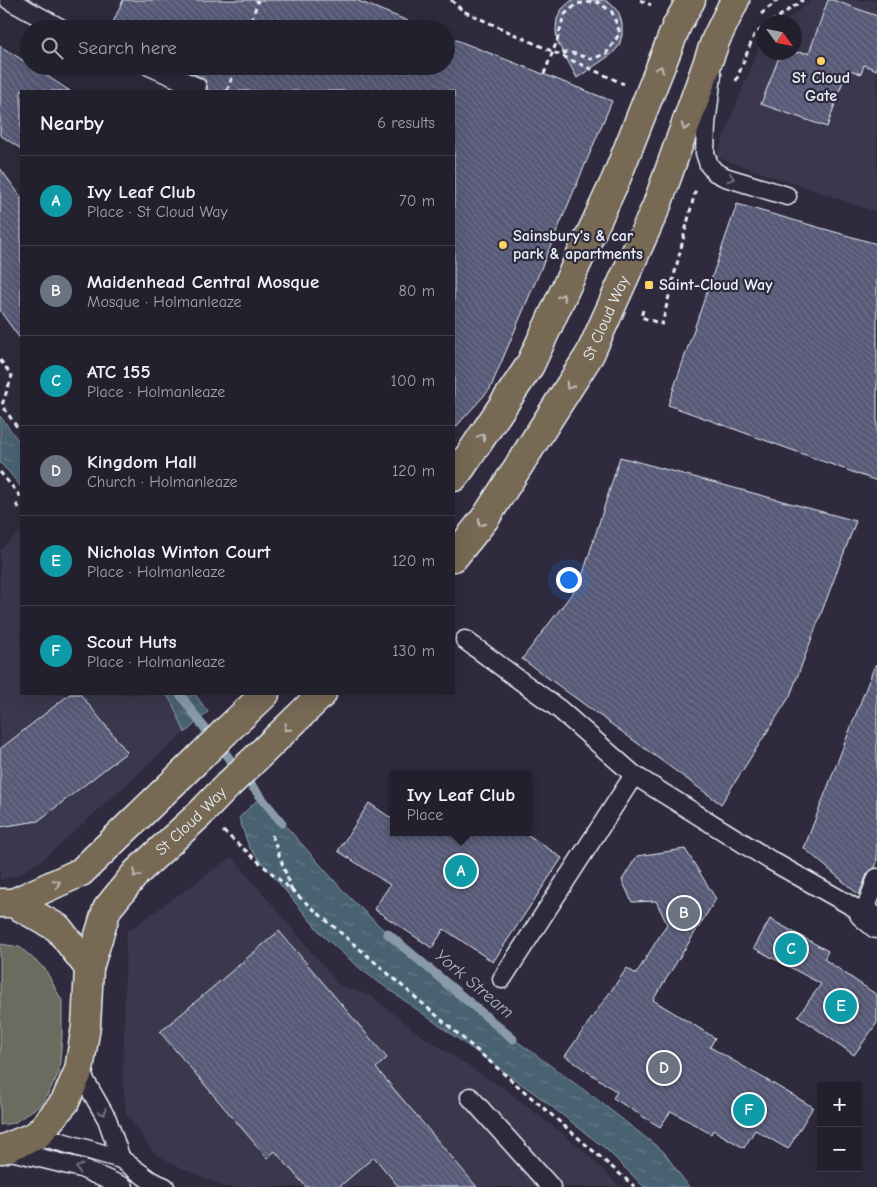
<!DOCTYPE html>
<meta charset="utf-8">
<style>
:root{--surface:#23202e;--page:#2b2836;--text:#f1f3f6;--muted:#a3a3aa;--line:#403e4a;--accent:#ffd166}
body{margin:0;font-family:"Comic Neue",sans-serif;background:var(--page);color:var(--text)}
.controls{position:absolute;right:15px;bottom:15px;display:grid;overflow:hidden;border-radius:0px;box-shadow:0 5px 20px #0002}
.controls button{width:45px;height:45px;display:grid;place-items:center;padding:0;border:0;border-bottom:1px solid var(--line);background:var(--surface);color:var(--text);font:25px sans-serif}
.compass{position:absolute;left:757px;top:15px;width:45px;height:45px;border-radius:50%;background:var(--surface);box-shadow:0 5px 20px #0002;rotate:123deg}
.you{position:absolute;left:568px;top:579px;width:18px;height:18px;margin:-12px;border:4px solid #fff;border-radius:50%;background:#1a73e8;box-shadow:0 0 0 8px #1a73e833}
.badge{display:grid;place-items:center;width:32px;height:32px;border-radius:50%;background:var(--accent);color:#fff;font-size:16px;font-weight:700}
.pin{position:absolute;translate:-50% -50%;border:2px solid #fff;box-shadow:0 1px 5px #0006}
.popup{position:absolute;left:390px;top:771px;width:142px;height:65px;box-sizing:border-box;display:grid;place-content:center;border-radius:0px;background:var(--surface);filter:drop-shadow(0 1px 4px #0005);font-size:16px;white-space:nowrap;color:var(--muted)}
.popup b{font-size:19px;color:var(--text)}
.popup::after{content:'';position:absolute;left:50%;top:100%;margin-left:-10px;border:10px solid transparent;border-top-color:var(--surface)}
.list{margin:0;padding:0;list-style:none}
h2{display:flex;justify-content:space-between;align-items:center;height:65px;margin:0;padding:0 20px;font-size:21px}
h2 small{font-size:16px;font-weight:400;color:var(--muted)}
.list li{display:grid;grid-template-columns:32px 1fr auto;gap:15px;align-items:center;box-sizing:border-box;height:90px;padding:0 20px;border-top:1px solid var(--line)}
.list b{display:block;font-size:19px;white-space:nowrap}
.list p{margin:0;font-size:16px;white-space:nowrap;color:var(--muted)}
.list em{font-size:16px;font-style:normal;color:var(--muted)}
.icon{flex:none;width:28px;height:28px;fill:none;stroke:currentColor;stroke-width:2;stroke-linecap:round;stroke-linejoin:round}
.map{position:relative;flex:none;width:877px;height:1187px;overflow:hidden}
.search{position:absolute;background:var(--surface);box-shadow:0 5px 20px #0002;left:20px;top:20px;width:435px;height:55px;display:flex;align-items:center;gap:12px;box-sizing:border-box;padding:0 18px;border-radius:28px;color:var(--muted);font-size:19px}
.panel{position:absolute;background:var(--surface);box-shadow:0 5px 20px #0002;left:20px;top:90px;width:435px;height:605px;border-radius:0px}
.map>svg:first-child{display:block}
</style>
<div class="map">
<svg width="877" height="1187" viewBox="0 0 877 1187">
<defs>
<pattern id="water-ripples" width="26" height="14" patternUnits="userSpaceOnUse" patternTransform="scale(1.25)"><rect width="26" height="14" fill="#4a6272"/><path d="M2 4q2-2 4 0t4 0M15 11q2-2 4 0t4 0" fill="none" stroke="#647987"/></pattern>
<pattern id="building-back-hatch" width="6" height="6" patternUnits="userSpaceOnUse" patternTransform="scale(1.25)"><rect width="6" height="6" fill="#565976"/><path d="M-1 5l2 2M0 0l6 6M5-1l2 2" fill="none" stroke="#6e718a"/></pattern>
</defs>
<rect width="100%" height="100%" fill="#2f2a3d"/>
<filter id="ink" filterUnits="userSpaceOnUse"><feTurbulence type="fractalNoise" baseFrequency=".02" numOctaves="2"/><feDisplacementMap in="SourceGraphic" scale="10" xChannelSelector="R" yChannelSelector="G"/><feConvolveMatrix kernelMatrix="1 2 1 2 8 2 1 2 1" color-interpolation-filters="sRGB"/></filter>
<g filter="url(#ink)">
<g fill="#3b384e">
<path d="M812,0H877V212L716,157L761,41L764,38V52H794V22H784Z"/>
<path d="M21,530V694H170L191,726L46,857L19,875L0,880V550Z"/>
<path d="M232,857L340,986L370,995L418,1033L503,1088L581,1148L620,1187H224L171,1163L153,1152L126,1114L123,1084L126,932Z"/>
</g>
<path fill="#696c5e" stroke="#a8aeab" d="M0,944L20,947L45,969L62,1001V1036L59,1073L43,1103L14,1123L0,1125Z"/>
<g fill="url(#water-ripples)" stroke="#899ba8">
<path d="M0,416L21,444V487L8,471L0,463Z"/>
<path d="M166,694H195L208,712L185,733L172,703Z"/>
<path d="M260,797L349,897L448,991L595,1098L663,1151L689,1187H644L606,1149L534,1093L363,971L323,936L249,847L239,818Z"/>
</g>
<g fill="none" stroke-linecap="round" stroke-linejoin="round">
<g stroke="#899ba8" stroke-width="9">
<path d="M180,694L199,721L282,823"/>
<path d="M387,933L513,1039"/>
</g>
</g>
<g fill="url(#building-back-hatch)" stroke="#e8f1f8">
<path d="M123,0H356L428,29H110Z"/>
<path d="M572,0H605L612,5L619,13L622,24V35L619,46L612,54L577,78L557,41L556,30L557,19L562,9Z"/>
<path d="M828,0H833L877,16V70L864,65L861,74L847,69L827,127L761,104L781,52L809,53Z"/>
<path d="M446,36L612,101L490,389L454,429V91H207V85L205,80L201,77L182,69L184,66H446Z"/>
<path d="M0,46L29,64V66H32L70,91H21V149L0,135Z"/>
<path d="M0,168L21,197V340L0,311Z"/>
<path d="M737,204L877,244V481L668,405Z"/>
<path d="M620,457L856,521L790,696L721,804L522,659L580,583Z"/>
<path d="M875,665H877V862L875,868L871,870L867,874L859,895L804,848Z"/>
<path d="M70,694H80L127,752L38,821L0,827V749Z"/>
<path d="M369,803L394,820V832H524L562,858L493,962L444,929L432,948L374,909L390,885L338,851Z"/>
<path d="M685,849L716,899L653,1000L715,1038L710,1047L813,1107L788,1149L755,1130L744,1148L713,1130L711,1134L671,1111L660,1127L613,1098L617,1092L565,1056L627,968L636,974L667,924L656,901L632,902L622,880L637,856Z"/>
<path d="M770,919L828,951L824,959L877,995V1023L854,1055L798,1016L821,984L754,948Z"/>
<path d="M279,931L387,1058L376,1068L477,1187H399L374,1157L339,1187H306L275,1151L267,1158L160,1032Z"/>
</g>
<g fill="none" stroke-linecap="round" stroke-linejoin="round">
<g stroke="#e8f1f8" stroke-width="21">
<g id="service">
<path d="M9,0L62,29"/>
<path d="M149,66L197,87"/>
<path d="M712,75L706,125L705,153L709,165L715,172L725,177L787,196"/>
<path d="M465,640L559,709L634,775L770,860L864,913L877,878"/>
<path d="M502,979L634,775"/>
<path d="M79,1070L107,1119L121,1159"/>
<path d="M470,1097L551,1187"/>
<path d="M37,1135L121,1159L151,1181L165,1187"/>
<path d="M3,1149L81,1168L124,1187"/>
</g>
</g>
<g stroke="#e8f1f8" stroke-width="31">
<path id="minor" d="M864,913L877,924"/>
</g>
<g stroke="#e8f1f8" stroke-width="31">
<g id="primary">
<path d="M454,477L461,468L530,365L616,179L677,25L691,0"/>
<path id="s1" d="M454,557L486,517L590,354L657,205L716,39L735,0"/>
<path d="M225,732L265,694"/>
<path d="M251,763L322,694"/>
<path d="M0,903H13L58,928L89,968"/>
<path d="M13,903L81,872L202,755"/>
<path id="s2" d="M0,1149H3L37,1135L65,1102L79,1070L86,1026L89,968L107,909L137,872L200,814L228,785"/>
</g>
</g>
<g stroke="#e8f1f8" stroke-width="3" stroke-dasharray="5 4" stroke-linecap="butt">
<path d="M451,0L463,11L624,84"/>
<path d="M640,0L651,5"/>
<path d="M761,14L778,0"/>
<path d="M771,22L803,0"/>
<path d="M249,29L258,0"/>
<path d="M557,41L564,15L577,4L596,1L612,12L620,33L606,54L591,59L569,52L560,54"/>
<path d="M736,81L754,35L764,27"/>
<path d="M227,91L236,66"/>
<path d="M643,310L641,317L662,324L696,188"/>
<path d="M0,360L12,376L2,405L21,433"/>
<path d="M0,472L21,497"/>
<path d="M16,504L21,510"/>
<path d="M223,831L635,1187"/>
<path d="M272,835L292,891"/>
</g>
<use href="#service" stroke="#2f2a3d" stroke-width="18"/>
<use href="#minor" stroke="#2f2a3d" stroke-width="28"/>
<use href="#primary" stroke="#786954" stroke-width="28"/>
<g stroke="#e8f1f8" stroke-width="31" stroke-linecap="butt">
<g id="primary-bridge">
<path d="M202,755L225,732"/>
<path d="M228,785L251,763"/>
</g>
</g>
<path stroke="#e8f1f8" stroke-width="3" stroke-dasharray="5 4" stroke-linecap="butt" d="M544,74L557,41"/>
<use href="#primary-bridge" stroke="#786954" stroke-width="28"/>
</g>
<defs><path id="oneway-chevron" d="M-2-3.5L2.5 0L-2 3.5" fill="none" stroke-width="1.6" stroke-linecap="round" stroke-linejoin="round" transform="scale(1.25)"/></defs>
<g stroke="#bbbbb6">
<use href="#oneway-chevron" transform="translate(660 69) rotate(-69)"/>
<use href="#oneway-chevron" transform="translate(685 127) rotate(110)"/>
<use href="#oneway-chevron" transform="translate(562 297) rotate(-65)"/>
<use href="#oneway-chevron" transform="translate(569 386) rotate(123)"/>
<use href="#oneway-chevron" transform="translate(482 437) rotate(-56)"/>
<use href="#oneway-chevron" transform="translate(481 523) rotate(128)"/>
<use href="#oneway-chevron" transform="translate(287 728) rotate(136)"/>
<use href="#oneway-chevron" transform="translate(136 874) rotate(132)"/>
<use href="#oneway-chevron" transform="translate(57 883) rotate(-25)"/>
</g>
<g stroke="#70707e">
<use href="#oneway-chevron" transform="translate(731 178) rotate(19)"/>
<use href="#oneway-chevron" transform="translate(103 1112) rotate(61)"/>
<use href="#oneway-chevron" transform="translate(79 1168) rotate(-162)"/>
</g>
</g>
<g fill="#ffd166" stroke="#2f2a3d" stroke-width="2">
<circle cx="821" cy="61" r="5"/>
<circle cx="503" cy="245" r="5"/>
<rect x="644" y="280" width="10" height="10" rx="2.5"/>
</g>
<g text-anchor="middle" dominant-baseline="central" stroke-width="4.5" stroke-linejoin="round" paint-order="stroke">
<g font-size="16" font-weight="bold" fill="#e8f1f8" stroke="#2f2a3d" text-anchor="start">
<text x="821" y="78" text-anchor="middle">St Cloud<tspan x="821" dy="18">Gate</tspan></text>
<text x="513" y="236">Sainsbury's &amp; car<tspan x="513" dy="18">park &amp; apartments</tspan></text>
<text x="659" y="285">Saint-Cloud Way</text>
</g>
<g font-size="16" fill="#e8f1f8" stroke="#2f2a3d">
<text stroke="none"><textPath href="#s1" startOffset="284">St Cloud Way</textPath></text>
<text stroke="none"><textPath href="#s2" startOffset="404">St Cloud Way</textPath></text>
</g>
<g font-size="18" font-style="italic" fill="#a9b8c2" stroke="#2f2a3d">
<text transform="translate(474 984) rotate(40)">York Stream</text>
</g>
</g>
</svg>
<div class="controls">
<button>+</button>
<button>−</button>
</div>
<svg class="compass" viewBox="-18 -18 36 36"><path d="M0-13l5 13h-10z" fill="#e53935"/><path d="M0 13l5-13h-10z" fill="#a3a3aa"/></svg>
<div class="you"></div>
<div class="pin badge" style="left:461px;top:871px;background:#0f9aa8">A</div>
<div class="popup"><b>Ivy Leaf Club</b>Place</div>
<div class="pin badge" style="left:684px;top:913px;background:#6b7280">B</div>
<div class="pin badge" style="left:791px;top:949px;background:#0f9aa8">C</div>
<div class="pin badge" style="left:664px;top:1068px;background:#6b7280">D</div>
<div class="pin badge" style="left:841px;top:1006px;background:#0f9aa8">E</div>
<div class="pin badge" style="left:749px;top:1110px;background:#0f9aa8">F</div>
<div class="search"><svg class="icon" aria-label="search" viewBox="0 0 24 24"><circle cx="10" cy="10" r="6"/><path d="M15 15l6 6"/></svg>Search here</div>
<section class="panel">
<h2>Nearby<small>6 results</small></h2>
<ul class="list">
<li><span class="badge" style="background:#0f9aa8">A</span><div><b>Ivy Leaf Club</b><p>Place · St Cloud Way</p></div><em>70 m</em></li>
<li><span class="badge" style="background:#6b7280">B</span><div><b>Maidenhead Central Mosque</b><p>Mosque · Holmanleaze</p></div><em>80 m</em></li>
<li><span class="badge" style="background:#0f9aa8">C</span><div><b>ATC 155</b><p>Place · Holmanleaze</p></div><em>100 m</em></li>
<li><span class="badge" style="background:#6b7280">D</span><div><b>Kingdom Hall</b><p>Church · Holmanleaze</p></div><em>120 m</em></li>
<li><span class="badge" style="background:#0f9aa8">E</span><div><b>Nicholas Winton Court</b><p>Place · Holmanleaze</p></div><em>120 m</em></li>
<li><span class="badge" style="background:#0f9aa8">F</span><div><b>Scout Huts</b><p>Place · Holmanleaze</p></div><em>130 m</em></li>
</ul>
</section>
</div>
